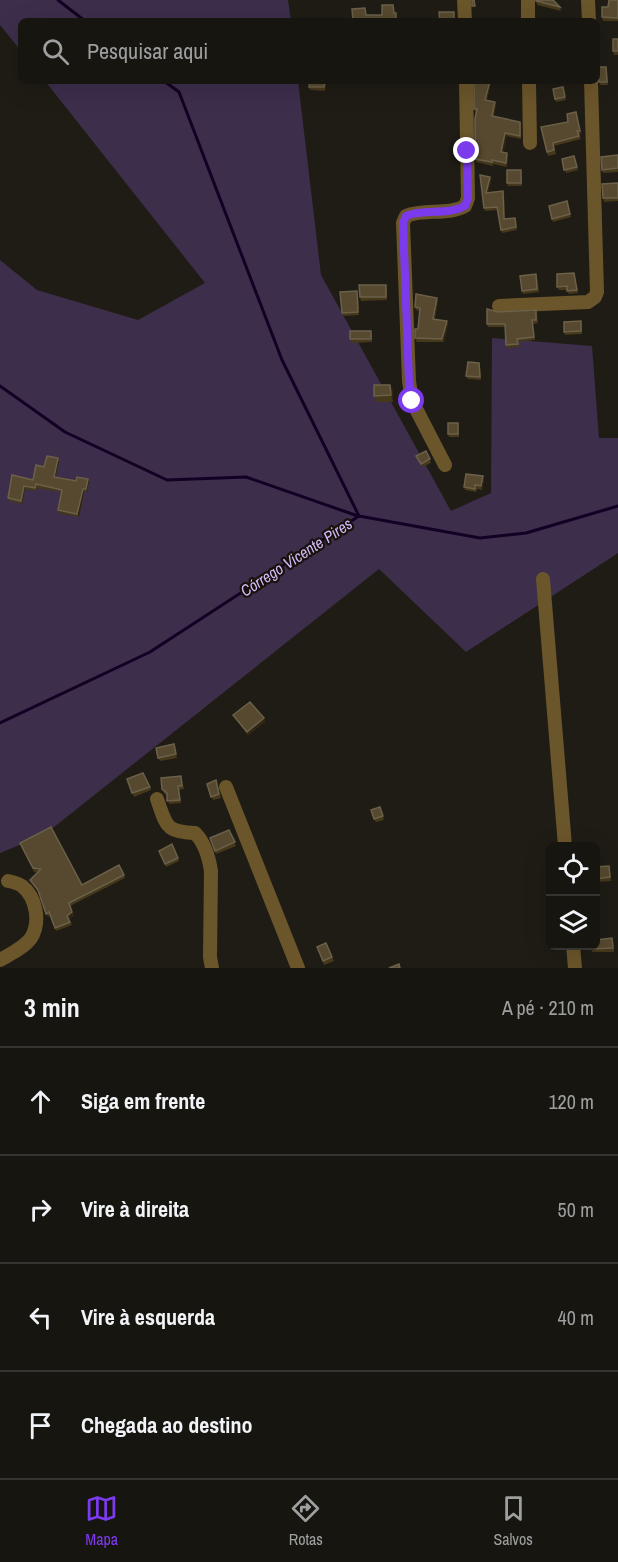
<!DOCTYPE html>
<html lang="pt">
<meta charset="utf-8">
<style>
:root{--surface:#171510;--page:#201e19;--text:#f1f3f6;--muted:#9e9f9f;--line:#363430;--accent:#7c3aed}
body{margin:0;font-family:"Archivo Narrow",sans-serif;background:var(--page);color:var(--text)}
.controls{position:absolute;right:18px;bottom:18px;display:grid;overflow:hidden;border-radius:9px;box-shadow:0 6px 24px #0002}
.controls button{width:54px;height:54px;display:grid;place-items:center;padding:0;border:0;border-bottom:2px solid var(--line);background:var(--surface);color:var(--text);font:30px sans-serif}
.stop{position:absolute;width:18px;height:18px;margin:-14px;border:4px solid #7c3aed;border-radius:50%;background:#fff}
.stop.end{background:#7c3aed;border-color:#fff;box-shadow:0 2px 6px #0008}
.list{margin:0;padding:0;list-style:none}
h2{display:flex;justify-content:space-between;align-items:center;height:78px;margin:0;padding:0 24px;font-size:26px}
h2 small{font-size:20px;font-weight:400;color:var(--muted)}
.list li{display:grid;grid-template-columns:39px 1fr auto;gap:18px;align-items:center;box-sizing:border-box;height:108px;padding:0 24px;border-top:2px solid var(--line)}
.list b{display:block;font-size:22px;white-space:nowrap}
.list em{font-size:20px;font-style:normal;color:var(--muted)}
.icon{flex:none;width:33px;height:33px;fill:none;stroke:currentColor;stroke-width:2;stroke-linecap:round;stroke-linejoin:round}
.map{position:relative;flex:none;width:618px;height:968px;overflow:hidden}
.search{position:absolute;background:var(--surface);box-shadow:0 6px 24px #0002;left:18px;right:18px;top:18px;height:66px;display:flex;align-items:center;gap:15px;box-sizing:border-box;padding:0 21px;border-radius:9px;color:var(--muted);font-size:22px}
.sheet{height:510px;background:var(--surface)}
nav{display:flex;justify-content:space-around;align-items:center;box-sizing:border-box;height:84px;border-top:2px solid var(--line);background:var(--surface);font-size:16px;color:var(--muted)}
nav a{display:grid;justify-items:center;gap:3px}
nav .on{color:var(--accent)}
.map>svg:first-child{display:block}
</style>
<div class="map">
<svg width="618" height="968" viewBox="0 0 618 968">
<rect width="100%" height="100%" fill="#1f1c15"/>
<g fill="#3d2e4c">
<path d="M0,0H288L291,21H21V51L0,25Z"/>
<path d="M45,81H298L321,275L451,511L491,493L492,338L592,346L599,438H618V553L466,652L379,569L44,835L0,853V260L37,290L138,320L205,283Z"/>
</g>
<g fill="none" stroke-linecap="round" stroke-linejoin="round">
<g stroke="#130025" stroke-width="3">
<path d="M58,0L85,21"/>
<path d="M164,81L179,92L282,360L359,516"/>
<path d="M0,386L65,432L167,480L246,477L358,516"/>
<path d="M0,723L150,652L359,516L480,538L526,533L618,506"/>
</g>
<g stroke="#6b552b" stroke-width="14">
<path d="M464,0L465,21"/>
<path d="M528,0V21"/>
<path d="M588,0L589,21"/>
<path d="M529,81L530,143"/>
<path d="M499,306L588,302L595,297L597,292L591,81"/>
<path d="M445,465L412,401L409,381L403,223L406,216C425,208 447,216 465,206L468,198L466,81"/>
<path d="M543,579L565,846"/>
<path d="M226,787L298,968"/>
<path d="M157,799C167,827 165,831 195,833C205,843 209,858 211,871L210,957L212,968"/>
<path d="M573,945L575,968"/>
<path d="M0,960C10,954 24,948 31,938C41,922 36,897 22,886C18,883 13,882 8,881"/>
</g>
</g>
<g fill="#46381b">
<path d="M536,0H555L554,1L560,7L561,11L537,5Z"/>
<path d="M618,0V21H603L602,17L608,7Z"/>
<path d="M618,39V55H614L613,51Z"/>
<path d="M606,67L607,70L608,85H600L597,74Z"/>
<path d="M310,81H326L325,91L310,90L309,87Z"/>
<path d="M474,81H491V82L487,100L496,105L494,116L520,122L521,125V139L507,136L503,152L507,153L508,156L507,167L493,164V166L476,162L475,159L476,112L474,109Z"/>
<path d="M563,87L566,100L556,102L555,99Z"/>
<path d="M577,116L581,134H579L581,139L554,146L556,154L548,156L541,127L568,122Z"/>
<path d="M618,155V172L603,173L602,170Z"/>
<path d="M574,156L578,170L566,173L562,159Z"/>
<path d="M522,173V186H508L507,183Z"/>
<path d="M490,177L491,181L488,193L503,191L504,194L505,219L516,221L517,230L502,233L498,210L485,211L484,208Z"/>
<path d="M618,183V201L604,202L603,198Z"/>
<path d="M567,201L571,217L553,222L549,206Z"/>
<path d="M574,273L578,293L569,294L567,290H559L557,287Z"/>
<path d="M537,278L539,292L523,294L522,291Z"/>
<path d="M386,285L387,288V300L361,301L360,297Z"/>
<path d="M358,294L359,315L343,316L342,313Z"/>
<path d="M437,298L438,301L435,319L448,324L444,342H417L415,338L418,329L420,311L416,310L415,307Z"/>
<path d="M536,310L537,313L538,323L533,324L535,340L518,342L519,347L507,348L506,345L505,327H488L487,324L498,312Z"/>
<path d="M581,321L582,325V334L565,335L564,332Z"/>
<path d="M372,334V342L352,343L350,339Z"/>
<path d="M479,363L480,366L481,380L468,379L466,376Z"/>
<path d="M390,385L393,391V402H377L374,396Z"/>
<path d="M459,426V437H449L448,434Z"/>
<path d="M426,451L431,463L422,467L416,456Z"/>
<path d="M58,458L59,462L56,477L89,482L87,492H84L79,517L59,513L58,510L61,492L37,488L36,491L25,489L22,504L9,501L8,498L33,480L44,467Z"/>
<path d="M483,476L484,479L482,490L477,489L476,492L465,490L464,487Z"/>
<path d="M233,715L264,718L265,722L248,735L235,718Z"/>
<path d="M174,744L177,758L160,761L158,758Z"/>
<path d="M181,776L184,789L179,790L181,803L169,804L167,796L163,792L162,789Z"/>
<path d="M127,779L150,787L151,790L134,797Z"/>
<path d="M216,780L221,798L213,800L207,784Z"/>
<path d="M380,807L384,820L376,822L374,819Z"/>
<path d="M229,830L236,846L216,854L210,838Z"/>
<path d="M20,843L82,885L124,875L125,878L70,906L74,916L69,919L72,925L56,931L50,915L48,917L39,893L32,883L30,880L38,872H34Z"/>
<path d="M172,844L179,861L166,867L159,851Z"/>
<path d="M596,867L610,869L611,881L596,882Z"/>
<path d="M613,941L614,952H592L591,949Z"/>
<path d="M326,943L334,961L324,965L317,947Z"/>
</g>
<g fill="#302610">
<path d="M490,81L491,82L486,103L485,100Z"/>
<path d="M495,102L496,105L493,119L492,116Z"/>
<path d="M505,133L507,136L503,155L501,152Z"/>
<path d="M507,153L508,156L507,167L506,163Z"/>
<path d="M490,177L491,181L488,196L486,193Z"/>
<path d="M503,191L504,194L505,223L504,219Z"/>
<path d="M357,291L358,294L359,315L358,312Z"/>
<path d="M437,298L438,301L434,322L433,319Z"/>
<path d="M447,321L448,324L444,342L442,339Z"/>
<path d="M390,385L393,391V402L391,395Z"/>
<path d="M58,458L59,462L55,480L54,477Z"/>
<path d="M483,476L484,479L482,490L481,486Z"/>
<path d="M88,479L89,482L87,492L86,489Z"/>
<path d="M24,486L25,489L22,504L21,501Z"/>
<path d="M83,489L84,492L79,517L77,514Z"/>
<path d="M264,718L265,722L248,735L247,732Z"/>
<path d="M72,912L74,916L69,919L67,916Z"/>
</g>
<g fill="#56492f" stroke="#6b6049" stroke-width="1.5">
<path d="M472,0H474L475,6H472Z"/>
<path d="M536,0H553L560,7L536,1Z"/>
<path d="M609,0H618V18L602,17V7H608Z"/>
<path d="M382,5H393L394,13H396V21H353L352,9L365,8L366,15H382Z"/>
<path d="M439,12H454V21H440Z"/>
<rect x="613" y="39" width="5" height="12"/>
<path d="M597,67H606L607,82H599L597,74Z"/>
<path d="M310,81H325L324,87H309Z"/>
<path d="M474,81H490L485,100L495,102L492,116L520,122V136L505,133L501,152L507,153L506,163L492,160V162L475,159V118L477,109H474Z"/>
<path d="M563,87L565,97L555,99L553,89Z"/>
<path d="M576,112L580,131H577L579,136L553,143L554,150L547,152L541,127L568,122L567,114Z"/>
<path d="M618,155V168L602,170L601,157Z"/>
<path d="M574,156L577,167L564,170L562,159Z"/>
<rect x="507" y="170" width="14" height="13"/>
<path d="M480,175L490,177L486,193L503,191L504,219L515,218L516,227L501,230L497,207L484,208Z"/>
<path d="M618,183V198H603L602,184Z"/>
<path d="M567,201L570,214L552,219L549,206Z"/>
<path d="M574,273L577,290L567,291V286L557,287V274Z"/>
<path d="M536,274L537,289L522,291L520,276Z"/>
<path d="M359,285H386V297H360Z"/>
<path d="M357,291L358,312L342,313L340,292Z"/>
<path d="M416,294L437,298L433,319L447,321L442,339L415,338V329H418L420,308L415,307Z"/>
<path d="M487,309L498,312L536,310V320H532L534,337L517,339L518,344L506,345L505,324H487Z"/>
<path d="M581,321V331L564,332V322Z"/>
<rect x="350" y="331" width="21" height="8"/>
<path d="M468,362L479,363L480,377L466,376Z"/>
<path d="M374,385H390L391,395L374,396Z"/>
<rect x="448" y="423" width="10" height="11"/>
<path d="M426,451L430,459L421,464L416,456Z"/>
<path d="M47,456L58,458L54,477L76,481L77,477L88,479L86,489H83L77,514L58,510L62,490L36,484L35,488L24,486L21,501L8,498L12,475L33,480L36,465L44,467Z"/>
<path d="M466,474L483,476L481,486L475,485V489L464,487Z"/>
<path d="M250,702L264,718L247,732L233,715Z"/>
<path d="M174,744L176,754L158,758L156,748Z"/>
<path d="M143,773L150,787L132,793L127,779Z"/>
<path d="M181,776L182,786H178L180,800L167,801V793L162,789L161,778Z"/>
<path d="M216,780L219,794L211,797L207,784Z"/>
<path d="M380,807L383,816L374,819L371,810Z"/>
<path d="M51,827L82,885L119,865L124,875L69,903L72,912L67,916L70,922L55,928L49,912L46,914L38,890L30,880L41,869L33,868L20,843Z"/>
<path d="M229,830L235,842L215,851L210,838Z"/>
<path d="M172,844L178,858L165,864L159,851Z"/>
<path d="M609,866L610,877L596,879V867Z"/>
<path d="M612,938L613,948L591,949V945H596V940Z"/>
<path d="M326,943L332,957L323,961L317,947Z"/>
<path d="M399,964L400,968H389Z"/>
</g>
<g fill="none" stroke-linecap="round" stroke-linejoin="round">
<path stroke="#7c3aed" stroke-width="8" d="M412,401L409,381L403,223L406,216C425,208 447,216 465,206L468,198L467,151"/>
</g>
<g text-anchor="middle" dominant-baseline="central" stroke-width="4.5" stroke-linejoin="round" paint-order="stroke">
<g font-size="16" font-style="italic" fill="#d4b7f6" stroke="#16130c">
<text transform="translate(296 557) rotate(-33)">Córrego Vicente Pires</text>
</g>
</g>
</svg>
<div class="controls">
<button><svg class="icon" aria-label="locate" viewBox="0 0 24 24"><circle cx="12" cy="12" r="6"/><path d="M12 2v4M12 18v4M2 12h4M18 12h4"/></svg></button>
<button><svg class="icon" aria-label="layers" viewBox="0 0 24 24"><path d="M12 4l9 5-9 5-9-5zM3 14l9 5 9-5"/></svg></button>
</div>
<div class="stop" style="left:412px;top:401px"></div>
<div class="stop end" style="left:467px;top:151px"></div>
<div class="search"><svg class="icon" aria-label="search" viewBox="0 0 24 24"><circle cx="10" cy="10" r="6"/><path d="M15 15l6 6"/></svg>Pesquisar aqui</div>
</div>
<section class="sheet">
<h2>3 min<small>A pé · 210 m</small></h2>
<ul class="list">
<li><svg class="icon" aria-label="ahead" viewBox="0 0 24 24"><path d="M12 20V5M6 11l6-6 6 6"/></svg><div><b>Siga em frente</b></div><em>120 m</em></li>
<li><svg class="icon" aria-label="right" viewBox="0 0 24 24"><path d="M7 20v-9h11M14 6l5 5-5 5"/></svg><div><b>Vire à direita</b></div><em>50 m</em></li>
<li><svg class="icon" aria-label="left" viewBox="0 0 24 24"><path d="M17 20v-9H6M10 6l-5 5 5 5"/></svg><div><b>Vire à esquerda</b></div><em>40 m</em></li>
<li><svg class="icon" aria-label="arrive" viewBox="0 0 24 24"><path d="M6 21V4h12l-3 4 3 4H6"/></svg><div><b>Chegada ao destino</b></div></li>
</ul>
</section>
<nav>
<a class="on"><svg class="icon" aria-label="map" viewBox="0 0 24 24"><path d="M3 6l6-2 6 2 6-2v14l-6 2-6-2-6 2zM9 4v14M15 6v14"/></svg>Mapa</a>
<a><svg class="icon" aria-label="directions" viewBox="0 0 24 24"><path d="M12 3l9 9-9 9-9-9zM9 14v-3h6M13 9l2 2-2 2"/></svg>Rotas</a>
<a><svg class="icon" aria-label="saved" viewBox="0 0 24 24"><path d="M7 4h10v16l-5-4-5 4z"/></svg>Salvos</a>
</nav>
